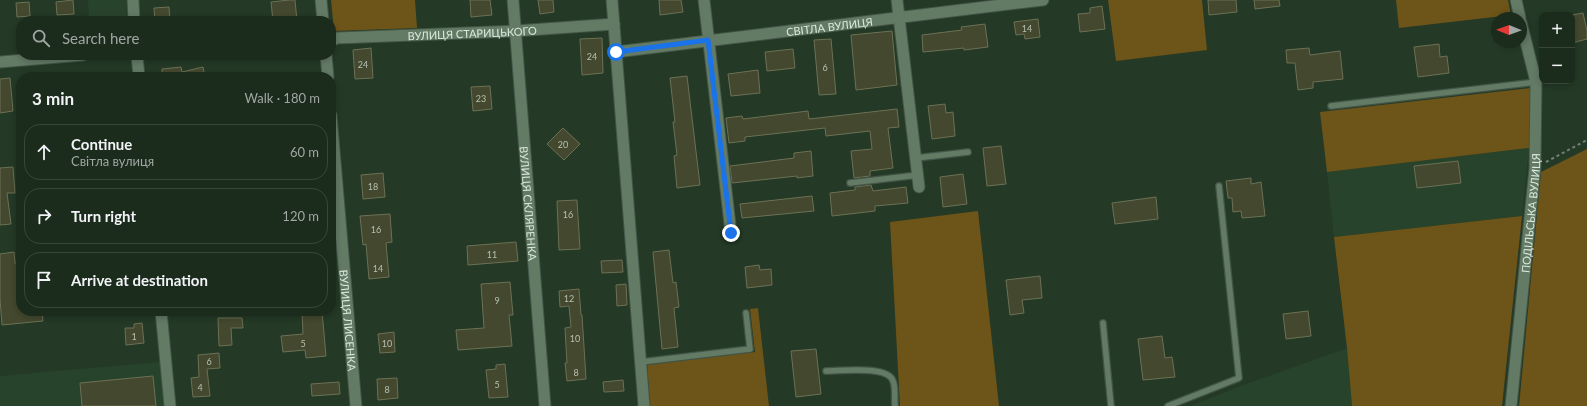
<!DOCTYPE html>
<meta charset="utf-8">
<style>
:root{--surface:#1b2b1c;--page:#243325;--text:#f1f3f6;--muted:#a0a7a3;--line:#39473b}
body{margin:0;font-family:Lato,sans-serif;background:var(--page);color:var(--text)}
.controls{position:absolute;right:12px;top:12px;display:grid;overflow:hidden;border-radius:8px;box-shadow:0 2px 6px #0003}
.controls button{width:36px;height:36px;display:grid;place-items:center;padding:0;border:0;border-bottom:1px solid var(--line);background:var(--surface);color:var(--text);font:20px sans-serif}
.compass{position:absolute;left:1491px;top:12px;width:36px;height:36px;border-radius:50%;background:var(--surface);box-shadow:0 2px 6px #0003;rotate:271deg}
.stop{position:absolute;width:12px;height:12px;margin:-9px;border:3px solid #1a73e8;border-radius:50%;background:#fff}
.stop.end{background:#1a73e8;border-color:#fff;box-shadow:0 1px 4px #0008}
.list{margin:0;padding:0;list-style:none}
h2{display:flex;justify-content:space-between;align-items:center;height:52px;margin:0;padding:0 16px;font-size:17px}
h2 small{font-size:13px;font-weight:400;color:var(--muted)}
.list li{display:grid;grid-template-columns:26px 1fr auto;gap:12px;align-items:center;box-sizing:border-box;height:56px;margin:0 8px 8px;padding:0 8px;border:1px solid var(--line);border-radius:16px}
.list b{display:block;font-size:15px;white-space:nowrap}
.list p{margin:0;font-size:13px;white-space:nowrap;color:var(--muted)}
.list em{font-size:13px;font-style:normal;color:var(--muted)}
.icon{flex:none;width:22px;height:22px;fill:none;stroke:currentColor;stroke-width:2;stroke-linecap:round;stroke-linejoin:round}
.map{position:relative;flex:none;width:1587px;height:406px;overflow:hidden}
.search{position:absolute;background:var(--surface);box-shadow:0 2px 6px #0003;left:16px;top:16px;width:320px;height:44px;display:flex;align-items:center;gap:10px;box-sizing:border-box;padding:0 14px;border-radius:16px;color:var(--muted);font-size:15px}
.panel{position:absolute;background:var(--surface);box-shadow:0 2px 6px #0003;left:16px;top:72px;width:320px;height:244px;border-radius:16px}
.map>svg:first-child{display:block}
</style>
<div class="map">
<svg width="1587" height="406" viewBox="0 0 1587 406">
<rect width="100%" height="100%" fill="#243926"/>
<g fill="#28432b">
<path d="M88,0H126L127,21H89Z"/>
<path d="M1529,148L1522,216L1334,237L1327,172Z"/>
<path d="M1347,348L1352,406H1190L1246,384Z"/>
<path d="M160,362L164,406H0V376Z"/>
</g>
<g fill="#6d5418">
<path d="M331,0H415L417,28L334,31Z"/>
<path d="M1108,0H1202L1207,50L1116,61Z"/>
<path d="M1396,0H1508L1511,15L1399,28Z"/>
<path d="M1531,88L1529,148L1327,172L1320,112Z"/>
<path d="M1587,149V406H1519L1541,172Z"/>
<path d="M978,211L999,406H900L890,222Z"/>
<path d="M1522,216L1502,406H1352L1347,348L1334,237Z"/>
<path d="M758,308L769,406H650L647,364L755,352L750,309Z"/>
</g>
<g fill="#43482e" stroke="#6c7155">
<path d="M73,0L74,14L57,15L56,2Z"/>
<path d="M289,0H295L297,21H273L271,2Z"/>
<path d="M470,0H490L492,15L471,17Z"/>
<path d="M538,0H553L554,12L540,14Z"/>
<path d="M659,0H681L683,12L660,15Z"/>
<path d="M1208,0H1236L1237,12L1209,15Z"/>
<path d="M1254,0H1279L1280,6L1255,9Z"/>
<path d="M29,2L30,16L17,17L16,3Z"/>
<path d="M1102,6L1105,29L1080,32L1078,14L1090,13V8Z"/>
<path d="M169,7L170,21H155L154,8Z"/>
<path d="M1583,13L1587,31V39L1572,43V15Z"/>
<path d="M1038,19L1040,37L1025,39L1024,34L1016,35L1014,22Z"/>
<path d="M985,24L988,47L964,50V48L923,52L922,35L962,30L961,27Z"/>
<path d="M892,31L897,85L856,90L851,35Z"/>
<path d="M602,38L603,73L582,75L580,39Z"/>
<path d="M831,39L836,94L819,95L814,40Z"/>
<path d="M1439,44L1440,57L1447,56L1449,73L1418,77L1414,47Z"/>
<path d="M371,48L373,78L355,79L353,50Z"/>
<path d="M1309,48L1310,55L1340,51L1343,79L1313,82V88L1298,90L1295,63H1287L1286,50Z"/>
<path d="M793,49L795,68L767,71L765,52Z"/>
<path d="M181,67L182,72L203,67L205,77H162V69Z"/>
<path d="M758,70L760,93L731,96L728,74Z"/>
<path d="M687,76L700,185L677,188L674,156L677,155L673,122H675L670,78Z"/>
<path d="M10,78L13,111L0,113V79Z"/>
<path d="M490,86L492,109L473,111L471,87Z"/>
<path d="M945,104L946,113L953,112L955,136L932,139L928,106Z"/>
<path d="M897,109L899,127L888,128L893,168L870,171V176L854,178L851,151L872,149L870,131L826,136L825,128L745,137V141L729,143L726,118L742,116L743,119L808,111L809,119Z"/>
<path d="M563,128L580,144L564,160L547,144Z"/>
<path d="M1001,146L1006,184L987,186L983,148Z"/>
<path d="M811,151L813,176L797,178V176L732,183L730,166L794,158V153Z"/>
<path d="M1458,161L1461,183L1417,188L1414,166Z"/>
<path d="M13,167L15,193H7L11,224L0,225V168Z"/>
<path d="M383,173L385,197L363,199L361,175Z"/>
<path d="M963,174L967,204L943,207L940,177Z"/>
<path d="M1251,178V184L1261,182L1265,216L1242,218L1241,211L1233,212L1232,198H1228L1226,181Z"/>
<path d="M871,185L873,191L906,187L908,203L875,206V211L832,216L830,193L855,190V187Z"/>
<path d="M812,196L814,211L742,218L740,204Z"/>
<path d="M1156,197L1158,219L1115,224L1112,203Z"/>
<path d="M577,200L580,249L559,250L557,201Z"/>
<path d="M390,214L392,242L386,243L389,277L369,279L366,244L363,245L360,216Z"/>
<path d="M516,242L518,261L468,265L467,246Z"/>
<path d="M669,250L673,283L676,282L679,307L674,308L678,347L662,349L653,252Z"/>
<path d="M14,252L15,263H21V311H42L43,321L2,325L0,299V254Z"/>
<path d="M622,260L623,272L602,273L601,261Z"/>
<path d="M759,265L760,270L771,269L772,285L747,288L745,267Z"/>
<path d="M1040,276L1042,298L1022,300L1024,313L1010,315L1006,280Z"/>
<path d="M510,282L513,315H509L512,346L458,350L456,330L484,328L481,284Z"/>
<path d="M626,284L627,305L617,306L616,285Z"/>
<path d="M579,289L581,315H582L586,379L567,381L565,363H567L565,328L571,327L569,306L560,307L559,291Z"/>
<path d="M302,311H322L326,356L306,358L305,350L283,352L281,336L303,334Z"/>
<path d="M1308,311L1311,336L1286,339L1283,314Z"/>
<path d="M218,318H242L243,328H231L232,345L219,346Z"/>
<path d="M142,323L144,343L126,345L125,328H134V324Z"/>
<path d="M394,332L395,352L380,353L378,334Z"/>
<path d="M1162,336L1165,358L1172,357L1175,377L1143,380L1138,339Z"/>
<path d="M816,349L821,394L796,397L791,351Z"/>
<path d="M219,353L220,368L207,369L210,396L193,397L191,378L199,377L198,355Z"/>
<path d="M505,364L508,397L489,398L486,370L496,369V365Z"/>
<path d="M153,376L156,406H82L80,383Z"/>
<path d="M397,378L398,398L378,400L377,379Z"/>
<path d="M623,380L624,391L604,392L603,382Z"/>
<path d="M339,382L340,394L312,396L311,384Z"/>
</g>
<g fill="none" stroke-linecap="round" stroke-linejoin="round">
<g stroke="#425445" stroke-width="8">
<g id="service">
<path d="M1331,106L1536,82"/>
<path d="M916,158L968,152"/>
<path d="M850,183L918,175"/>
<path d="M1103,323L1111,406"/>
<path d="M641,362L750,349L746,313"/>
<path d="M826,371C841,371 888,365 893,381C896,388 894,399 895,406"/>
<path d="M1168,406L1239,378L1219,186"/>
</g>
</g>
<g stroke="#425445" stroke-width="13">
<g id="minor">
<path d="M133,0L134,21"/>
<path d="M321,0L323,21"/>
<path id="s1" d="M513,0L545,406"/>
<path d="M612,0L644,406"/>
<path d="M704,0L731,233"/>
<path d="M897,0L919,187"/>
<path d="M1516,0L1520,18"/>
<path id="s2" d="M331,41L337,38L515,31L614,24"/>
<path id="s3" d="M616,52L1043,0"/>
<path d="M137,55L139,77"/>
<path d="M326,55L328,77"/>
<path d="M0,62L83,55"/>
<path id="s4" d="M331,115L356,406"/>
<path d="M161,311L170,406"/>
<path id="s5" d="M1511,406L1535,168L1536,82L1521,22"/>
</g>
</g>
<path stroke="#718373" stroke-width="2" stroke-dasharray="3 3" stroke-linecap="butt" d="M1546,162L1587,140"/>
<use href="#service" stroke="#637a65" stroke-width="5.5"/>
<use href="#minor" stroke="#637a65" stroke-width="11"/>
</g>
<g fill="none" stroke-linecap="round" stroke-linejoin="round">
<path stroke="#1a73e8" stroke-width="5" d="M616,52L708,40L731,233"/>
</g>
<g text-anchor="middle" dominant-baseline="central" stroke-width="3" stroke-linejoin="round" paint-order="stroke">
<g font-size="9" fill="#b6c1b1">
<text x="1027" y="28">14</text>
<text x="592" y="56">24</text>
<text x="363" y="64">24</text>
<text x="825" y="67">6</text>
<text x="481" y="98">23</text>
<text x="563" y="144">20</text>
<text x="373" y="186">18</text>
<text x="568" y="214">16</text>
<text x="376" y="229">16</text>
<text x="492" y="254">11</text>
<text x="378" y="268">14</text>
<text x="569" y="298">12</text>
<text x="497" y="300">9</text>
<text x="134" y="336">1</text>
<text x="575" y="338">10</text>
<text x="303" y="343">5</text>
<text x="387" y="343">10</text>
<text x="209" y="361">6</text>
<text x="576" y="372">8</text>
<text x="497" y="384">5</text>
<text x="200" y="387">4</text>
<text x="387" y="389">8</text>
</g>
<g font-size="11" fill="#dce9dd" stroke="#1a2e1c">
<text stroke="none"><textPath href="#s3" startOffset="215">СВІТЛА ВУЛИЦЯ</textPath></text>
<text stroke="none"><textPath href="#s2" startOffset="142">ВУЛИЦЯ СТАРИЦЬКОГО</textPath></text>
<text stroke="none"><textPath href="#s1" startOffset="204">ВУЛИЦЯ СКЛЯРЕНКА</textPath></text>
<text stroke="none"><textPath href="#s5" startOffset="194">ПОДІЛЬСЬКА ВУЛИЦЯ</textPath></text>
<text stroke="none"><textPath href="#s4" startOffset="206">ВУЛИЦЯ ЛИСЕНКА</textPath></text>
</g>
</g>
</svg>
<div class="controls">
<button>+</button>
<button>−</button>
</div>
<svg class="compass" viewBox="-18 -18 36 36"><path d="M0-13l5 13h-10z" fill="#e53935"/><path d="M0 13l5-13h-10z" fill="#a0a7a3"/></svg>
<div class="stop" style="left:616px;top:52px"></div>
<div class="stop end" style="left:731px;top:233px"></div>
<div class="search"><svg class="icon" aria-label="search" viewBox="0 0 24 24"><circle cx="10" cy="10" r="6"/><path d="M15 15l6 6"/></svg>Search here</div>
<section class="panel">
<h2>3 min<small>Walk · 180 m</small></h2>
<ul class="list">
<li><svg class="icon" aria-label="ahead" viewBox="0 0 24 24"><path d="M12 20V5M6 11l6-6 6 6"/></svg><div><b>Continue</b><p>Світла вулиця</p></div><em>60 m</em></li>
<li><svg class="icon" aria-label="right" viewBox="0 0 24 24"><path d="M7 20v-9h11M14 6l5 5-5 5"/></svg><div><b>Turn right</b></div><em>120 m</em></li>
<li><svg class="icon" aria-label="arrive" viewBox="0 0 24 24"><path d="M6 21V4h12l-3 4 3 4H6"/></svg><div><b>Arrive at destination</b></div></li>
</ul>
</section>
</div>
